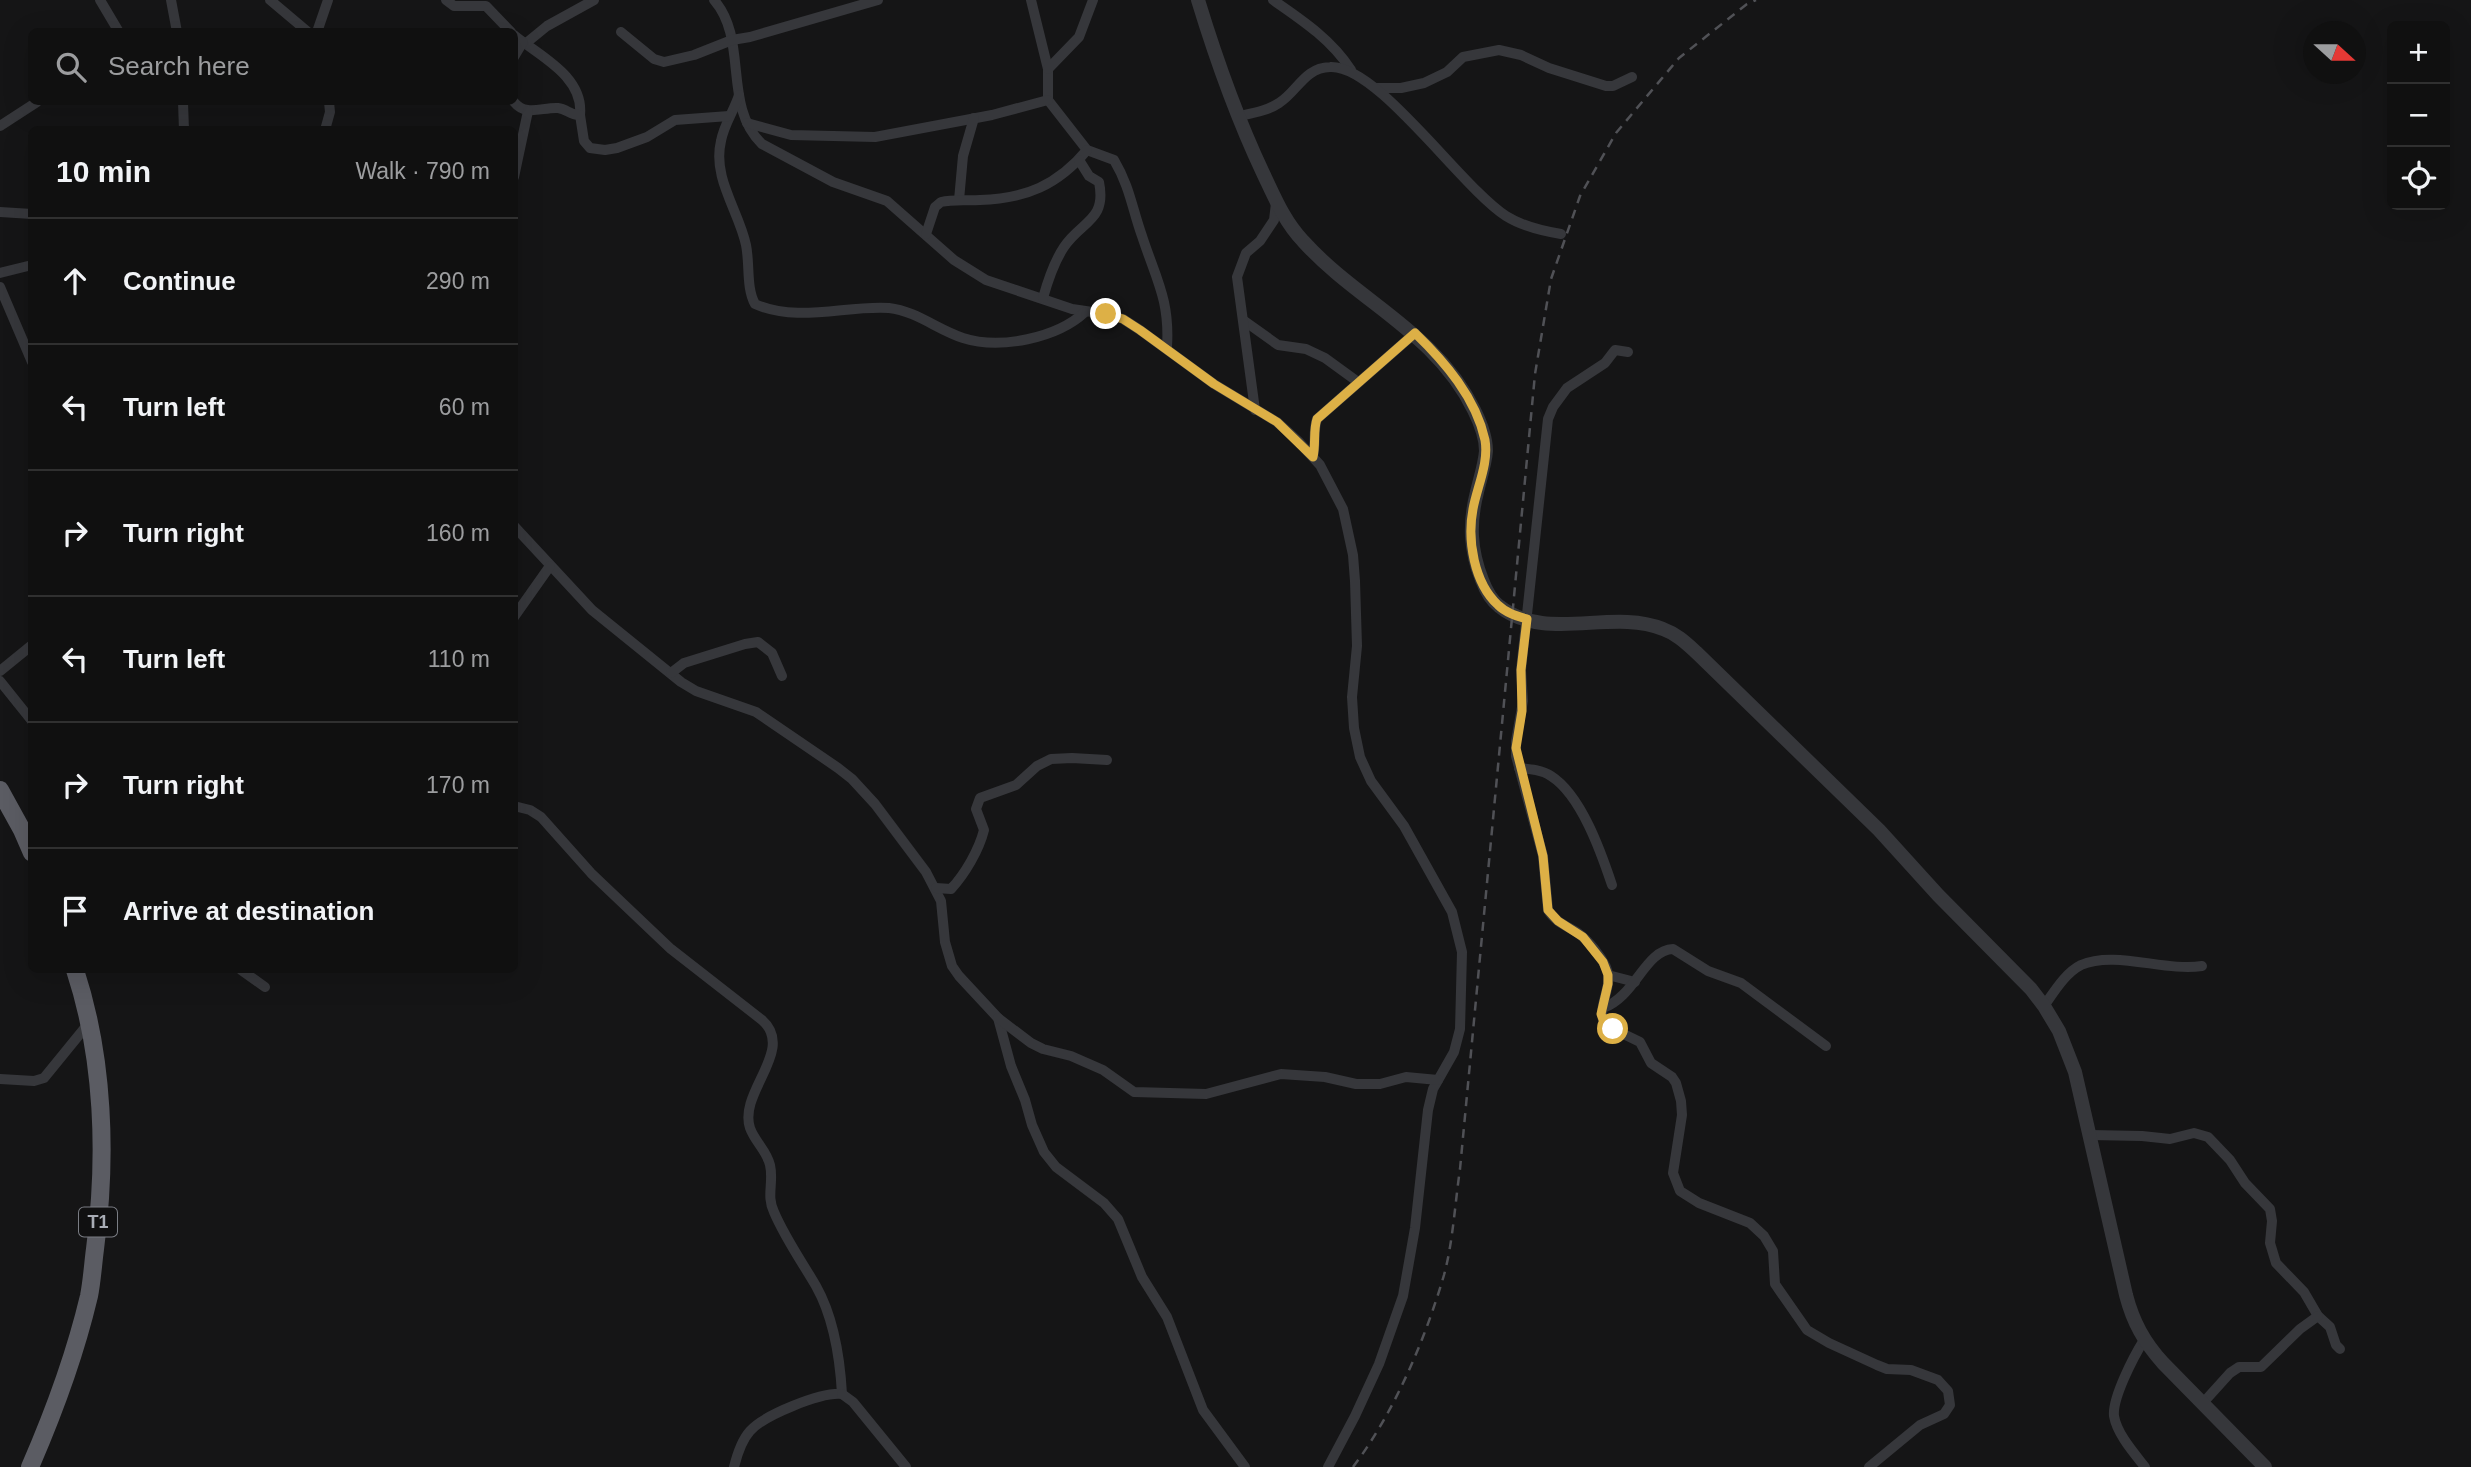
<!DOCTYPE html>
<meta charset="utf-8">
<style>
:root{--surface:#101010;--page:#191919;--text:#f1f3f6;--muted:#9c9d9f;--line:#303030}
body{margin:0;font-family:Helvetica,sans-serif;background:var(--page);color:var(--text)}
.controls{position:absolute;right:21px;top:21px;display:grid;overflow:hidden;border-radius:10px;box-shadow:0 7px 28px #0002}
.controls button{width:63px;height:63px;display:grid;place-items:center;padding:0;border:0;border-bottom:2px solid var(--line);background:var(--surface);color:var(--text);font:35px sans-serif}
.compass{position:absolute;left:2303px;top:21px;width:63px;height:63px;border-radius:50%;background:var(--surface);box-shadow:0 7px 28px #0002;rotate:111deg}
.stop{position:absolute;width:21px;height:21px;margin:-16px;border:5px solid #ddb046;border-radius:50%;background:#fff}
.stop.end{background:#ddb046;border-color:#fff;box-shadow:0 2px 7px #0008}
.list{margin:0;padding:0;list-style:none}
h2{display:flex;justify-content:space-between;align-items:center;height:91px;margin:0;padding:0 28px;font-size:30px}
h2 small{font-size:23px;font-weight:400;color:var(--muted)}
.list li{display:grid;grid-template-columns:46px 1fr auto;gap:21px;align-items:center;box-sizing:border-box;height:126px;padding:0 28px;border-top:2px solid var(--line)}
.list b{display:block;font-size:26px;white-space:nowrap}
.list em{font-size:23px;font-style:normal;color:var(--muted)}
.icon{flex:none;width:38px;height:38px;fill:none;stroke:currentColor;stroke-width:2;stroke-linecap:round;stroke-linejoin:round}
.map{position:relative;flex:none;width:2471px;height:1467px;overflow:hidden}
.search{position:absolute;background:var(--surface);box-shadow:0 7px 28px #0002;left:28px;top:28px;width:490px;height:77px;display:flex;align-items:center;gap:18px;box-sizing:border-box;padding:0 24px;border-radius:10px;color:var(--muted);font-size:26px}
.panel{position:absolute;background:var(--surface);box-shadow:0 7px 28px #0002;left:28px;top:126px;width:490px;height:847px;border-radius:10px}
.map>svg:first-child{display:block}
</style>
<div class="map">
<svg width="2471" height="1467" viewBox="0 0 2471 1467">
<rect width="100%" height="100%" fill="#151516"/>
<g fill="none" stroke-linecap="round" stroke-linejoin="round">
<g stroke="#36373b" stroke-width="10">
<path d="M100,0L119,32"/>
<path d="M171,0L177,32"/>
<path d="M270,0L308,32"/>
<path d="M446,0L454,6H486L511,32"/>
<path d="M714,0C749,40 722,106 762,144L833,182L887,201L954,260L986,280L1072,309L1106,314L1123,319L1140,330L1214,384L1277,422L1298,441L1320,465L1343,509L1353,555L1355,581L1357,646L1352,697L1354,728L1360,757L1371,781L1404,826L1452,912L1462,952L1460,1029L1454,1052L1433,1089L1428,1110L1415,1228L1403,1296L1379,1364L1355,1416L1328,1467"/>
<path d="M1031,0L1048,69V100L1087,150L1114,160C1130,187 1132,208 1142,236C1156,279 1170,300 1167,347"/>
<path d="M1273,0C1302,20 1332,40 1351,70"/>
<path d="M317,32L328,0"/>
<path d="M621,32L654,59L664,62L694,55L732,40L750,37L878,0"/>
<path d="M514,35C539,56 584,76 580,115"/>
<path d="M525,44L547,26L594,0"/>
<path d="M514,57L523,42"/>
<path d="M1048,69L1079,37L1093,0"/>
<path d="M1377,88H1401L1424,83L1447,72L1463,57L1499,50L1521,55L1549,68L1606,86H1613L1632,77"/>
<path d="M739,95C734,111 724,124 721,141C712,178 739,211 746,245C750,264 746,288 755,304C798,323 846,305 889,308C916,311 938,330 963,338C1000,350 1057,338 1085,312"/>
<path d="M183,102L184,130"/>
<path d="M514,102C526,117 542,107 558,108C567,109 571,116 580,115L584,141L590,148L605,150L617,148L647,137L675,120L729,116"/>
<path d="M1239,116C1253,113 1267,111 1279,103C1298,91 1304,68 1330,67C1377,64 1461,187 1506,216C1522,226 1542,231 1561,234"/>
<path d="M747,123L791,135L875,137L992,115L1048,100"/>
<path d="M0,126L37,102"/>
<path d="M325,130L330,112L329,102"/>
<path d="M514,177L528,111"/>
<path d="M959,200L963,156L974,118"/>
<path d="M0,212L32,214"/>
<path d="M926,234L935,207L941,202C954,199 967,201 980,200C1025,199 1058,185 1087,150"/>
<path d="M0,273L32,265"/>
<path d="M0,287L32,362"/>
<path d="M1043,298C1048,280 1054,262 1064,247C1081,221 1107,221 1099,182L1089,176L1079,160"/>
<path d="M1243,320L1278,345L1306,349L1325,358L1358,382"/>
<path d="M1628,352L1615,350L1605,363L1567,388L1553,407L1548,419L1521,670L1523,701L1516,741V756L1543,856L1548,910C1555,922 1567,926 1578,933C1589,941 1600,955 1606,967C1615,986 1595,1007 1605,1025L1640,1042L1651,1063L1672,1077L1676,1083L1681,1101L1682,1115L1673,1173L1680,1191L1699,1203L1750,1223L1764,1236L1773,1251L1775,1284L1807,1330L1829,1343L1877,1365L1887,1369L1911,1370L1938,1380L1948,1391L1950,1405L1944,1414L1920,1425L1869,1467"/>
<path d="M1255,410L1237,277L1246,253L1260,241L1274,220L1276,203"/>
<path d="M1313,456C1316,444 1313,430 1317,419L1415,333"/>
<path d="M514,526L592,610L681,682L696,691L756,712L838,768L852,779L875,804L926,872L941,901L945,942L952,966L959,976L998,1018L1011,1066L1025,1100L1032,1125L1044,1152L1056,1167L1104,1203L1118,1219L1142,1277L1167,1317L1203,1410L1245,1467"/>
<path d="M514,617L550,566"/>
<path d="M0,671L32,645"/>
<path d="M671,673L684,663L745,644L758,642L772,653L782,676"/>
<path d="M0,681L32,721"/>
<path d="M1519,768C1530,769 1542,770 1551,776C1581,795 1601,852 1612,885"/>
<path d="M514,806L530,810L541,817L591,873L671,949L762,1020C796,1050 738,1092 750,1128C755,1142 767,1151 770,1165C774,1182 766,1196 774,1212C785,1238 802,1262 816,1286C834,1318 840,1358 842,1394C821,1392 764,1415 750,1431C741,1441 737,1455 734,1467"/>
<path d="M936,888L951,889C965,874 979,850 984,830L976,809L980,798L1016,785L1037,766L1051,759L1072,758L1107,760"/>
<path d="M241,970L265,987"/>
<path d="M1608,975L1635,982"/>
<path d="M2044,1006C2054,992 2065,973 2081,965C2115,950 2165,972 2202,966"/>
<path d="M1603,1008C1635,997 1645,950 1673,949L1708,971L1741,983L1826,1046"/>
<path d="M998,1018L1031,1043L1043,1049L1071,1056L1103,1070L1134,1092L1206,1094L1281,1074L1325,1077L1356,1084H1380L1406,1077L1438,1080"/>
<path d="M0,1079L34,1081L44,1078L88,1024"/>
<path d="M2090,1135L2142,1136L2170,1139L2194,1133L2208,1137L2230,1160L2245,1183L2270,1209L2272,1221L2270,1243L2276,1263L2304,1292L2318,1316L2330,1327L2336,1345L2340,1349"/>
<path d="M2144,1340C2134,1356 2112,1398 2114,1416C2117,1434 2134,1453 2145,1467"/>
<path d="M842,1394L853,1402L906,1467"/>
<path d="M2202,1404L2230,1373L2239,1367H2261L2300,1329L2318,1316"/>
</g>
<path stroke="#36373b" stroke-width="14" d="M1198,0C1216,59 1237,118 1263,173C1275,198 1284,221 1303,241C1358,302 1436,332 1474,410C1480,422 1486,438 1486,451C1485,464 1480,479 1477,492C1469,523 1470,550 1482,580C1485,588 1491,600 1499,606C1545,643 1612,608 1663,629C1677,634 1687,644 1697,653L1879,830L1938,895L2031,989L2044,1006L2059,1031L2075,1072L2126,1295C2133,1322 2144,1342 2163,1363L2265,1467"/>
<g stroke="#5b5c63" stroke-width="18">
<path d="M0,790L22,830L32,853"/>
<path d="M30,1467C54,1412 75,1355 89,1296C92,1281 93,1264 95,1249C107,1157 104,1058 75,970"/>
</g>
<path stroke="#505156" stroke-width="2.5" stroke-dasharray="9 7" stroke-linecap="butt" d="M1353,1467C1394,1413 1425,1340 1444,1275C1453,1242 1455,1203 1460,1169L1535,374L1551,279L1580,196L1616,133L1679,58L1747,4L1756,0"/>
</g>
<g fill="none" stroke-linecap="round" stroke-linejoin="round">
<path stroke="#ddb046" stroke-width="9" d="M1106,314L1123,319L1140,330L1214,384L1277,422L1313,457C1316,444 1313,430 1317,419L1415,333C1445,362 1476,398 1485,440C1489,463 1477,487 1473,509C1467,540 1474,583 1498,605C1506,613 1517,616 1527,619L1521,670L1522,711L1516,748L1543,856L1548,910L1558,921L1583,937L1603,962L1608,975V984L1601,1014L1605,1025L1613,1029"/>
</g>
<g text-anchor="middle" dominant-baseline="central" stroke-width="5" stroke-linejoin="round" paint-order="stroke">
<rect fill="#101011" stroke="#7a7d84" stroke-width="2" x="79" y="1207.5" width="38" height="29" rx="5"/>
<g font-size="18" font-weight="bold" fill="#a8acb5">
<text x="98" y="1222">T1</text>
</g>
</g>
</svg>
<div class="controls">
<button>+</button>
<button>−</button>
<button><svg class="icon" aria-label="locate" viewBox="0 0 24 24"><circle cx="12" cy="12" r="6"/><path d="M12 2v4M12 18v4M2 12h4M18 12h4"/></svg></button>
</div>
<svg class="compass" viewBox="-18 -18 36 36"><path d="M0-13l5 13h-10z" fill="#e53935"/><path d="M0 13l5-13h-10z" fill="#9c9d9f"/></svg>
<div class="stop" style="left:1613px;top:1029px"></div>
<div class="stop end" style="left:1106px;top:314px"></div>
<div class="search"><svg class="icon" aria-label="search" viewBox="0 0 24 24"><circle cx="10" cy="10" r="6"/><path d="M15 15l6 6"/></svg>Search here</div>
<section class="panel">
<h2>10 min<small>Walk · 790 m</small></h2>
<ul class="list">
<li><svg class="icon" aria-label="ahead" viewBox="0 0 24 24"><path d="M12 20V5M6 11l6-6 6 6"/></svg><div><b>Continue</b></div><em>290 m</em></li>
<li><svg class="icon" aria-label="left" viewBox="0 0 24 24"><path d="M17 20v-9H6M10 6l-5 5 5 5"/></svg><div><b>Turn left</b></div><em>60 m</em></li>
<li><svg class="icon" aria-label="right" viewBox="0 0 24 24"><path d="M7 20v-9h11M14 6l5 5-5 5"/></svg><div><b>Turn right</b></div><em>160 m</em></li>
<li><svg class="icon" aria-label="left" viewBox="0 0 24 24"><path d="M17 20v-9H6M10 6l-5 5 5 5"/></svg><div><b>Turn left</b></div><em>110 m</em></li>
<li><svg class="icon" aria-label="right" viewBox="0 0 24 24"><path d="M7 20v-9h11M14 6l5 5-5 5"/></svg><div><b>Turn right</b></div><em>170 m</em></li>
<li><svg class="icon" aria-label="arrive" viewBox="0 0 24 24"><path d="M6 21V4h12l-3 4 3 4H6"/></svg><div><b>Arrive at destination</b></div></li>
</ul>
</section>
</div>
